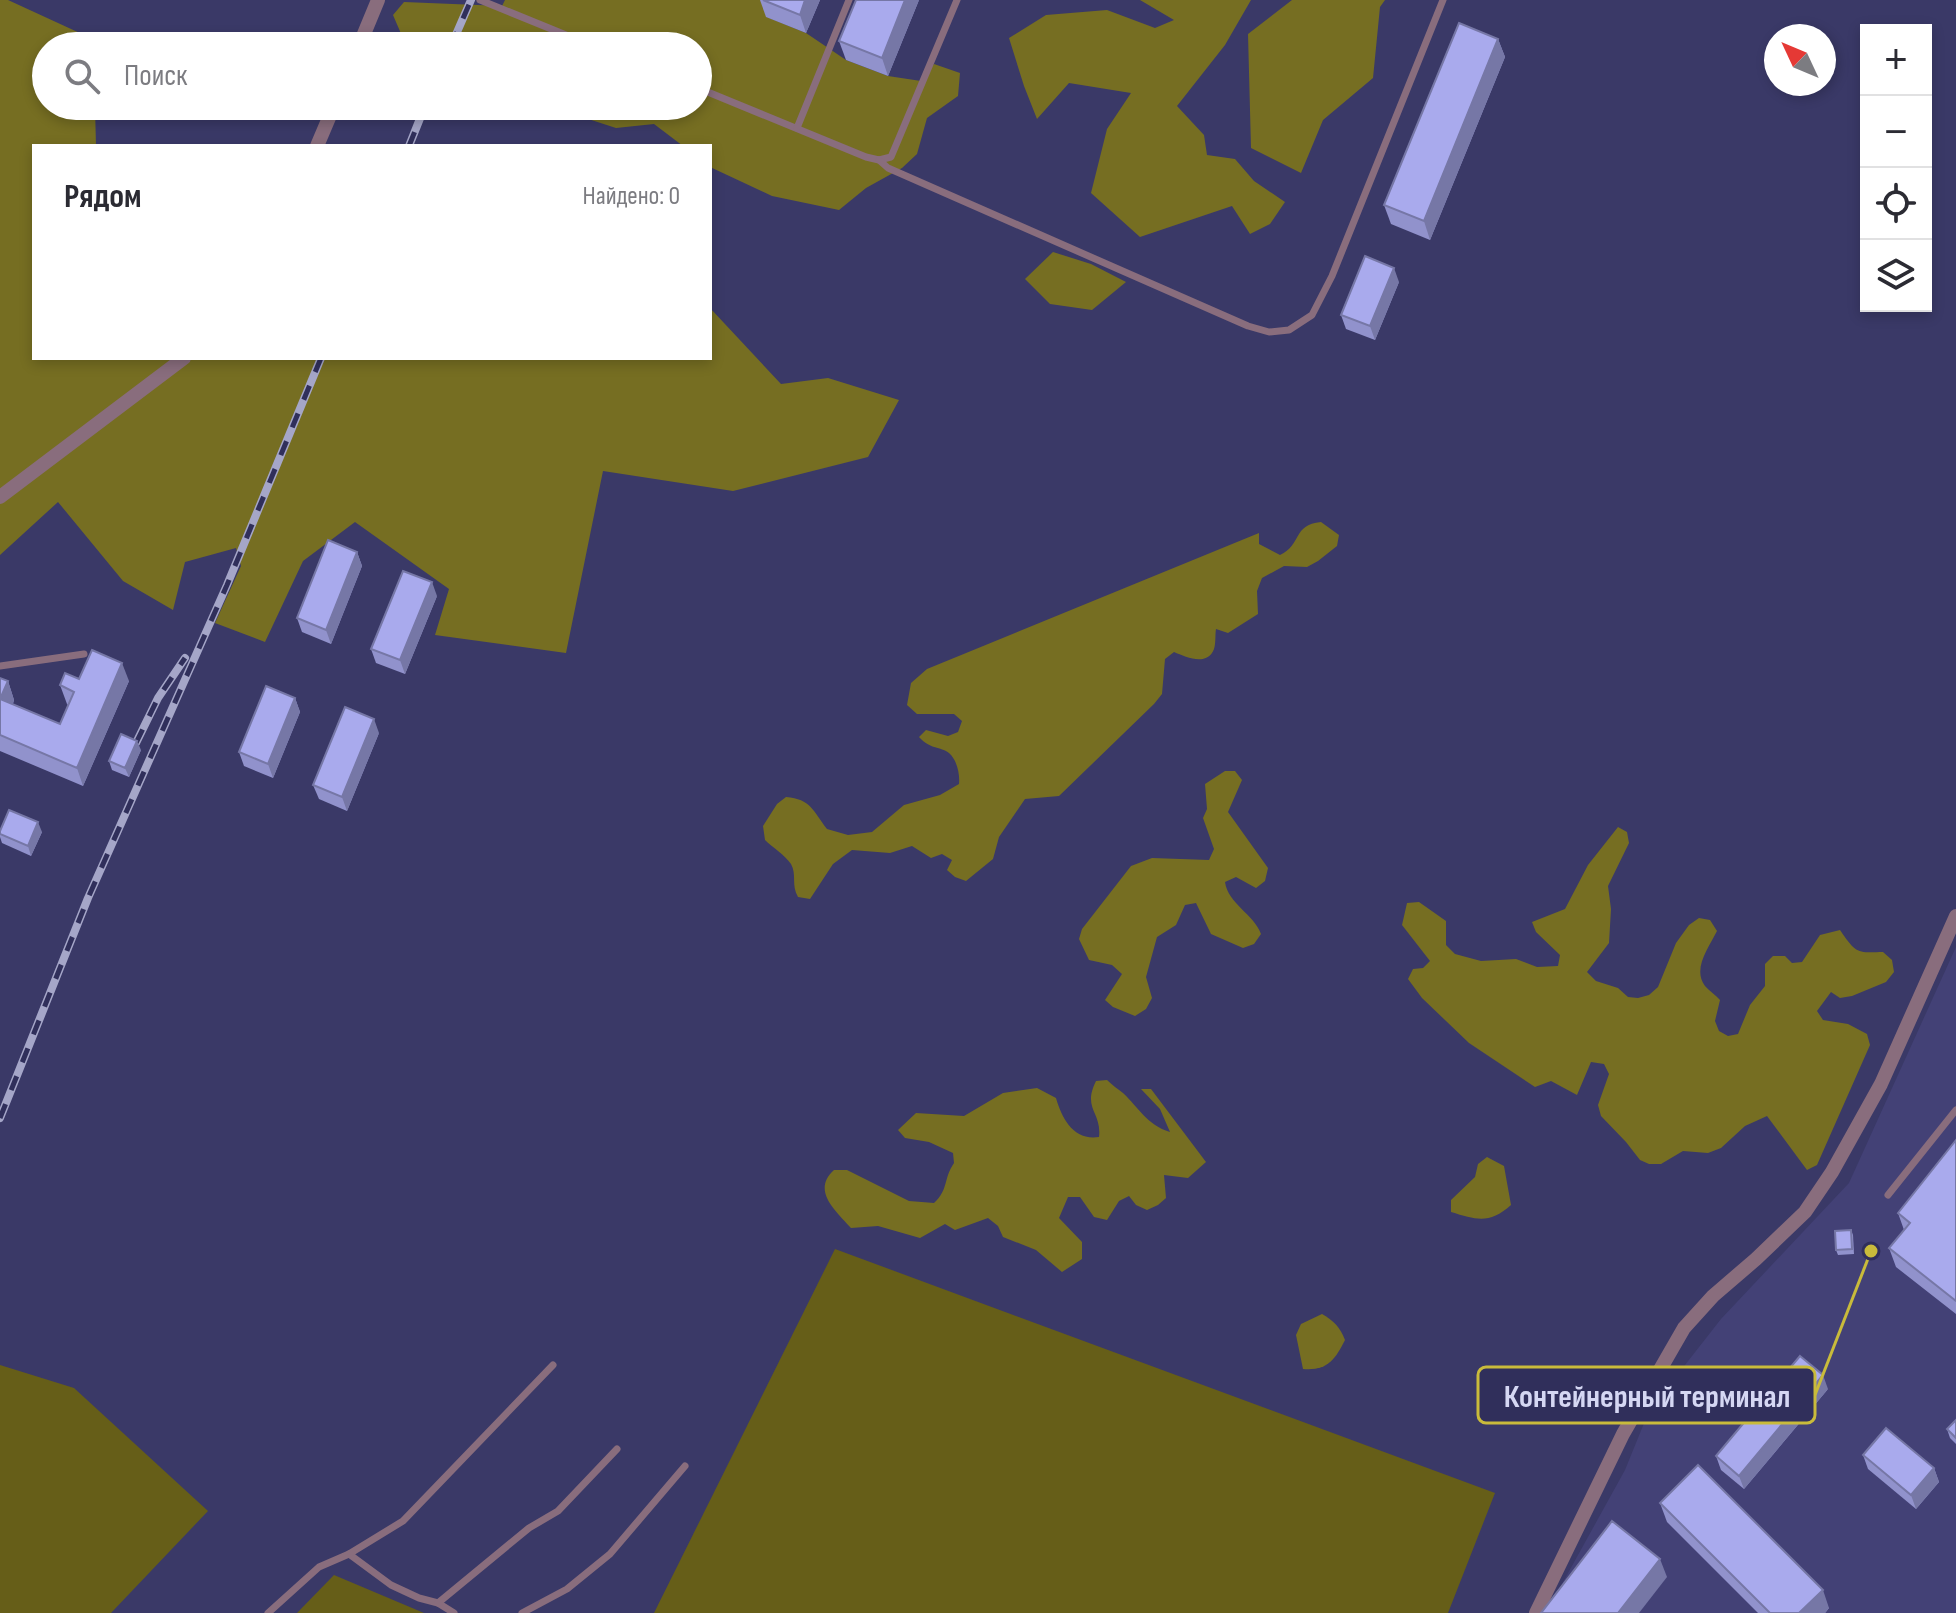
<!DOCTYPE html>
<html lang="ru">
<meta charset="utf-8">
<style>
:root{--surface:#fff;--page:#f7f7f7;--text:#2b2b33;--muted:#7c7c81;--line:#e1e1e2}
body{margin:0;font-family:"Sofia Sans Condensed",sans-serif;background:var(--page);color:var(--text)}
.controls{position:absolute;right:24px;top:24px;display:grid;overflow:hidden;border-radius:0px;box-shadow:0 4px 12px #0003}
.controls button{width:72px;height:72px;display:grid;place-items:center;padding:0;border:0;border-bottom:2px solid var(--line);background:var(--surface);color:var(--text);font:40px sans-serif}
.compass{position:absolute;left:1764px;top:24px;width:72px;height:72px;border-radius:50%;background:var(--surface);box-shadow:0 4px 12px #0003;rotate:314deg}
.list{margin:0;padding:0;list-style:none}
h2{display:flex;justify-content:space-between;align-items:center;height:104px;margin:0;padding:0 32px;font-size:34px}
h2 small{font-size:26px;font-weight:400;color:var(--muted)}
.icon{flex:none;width:44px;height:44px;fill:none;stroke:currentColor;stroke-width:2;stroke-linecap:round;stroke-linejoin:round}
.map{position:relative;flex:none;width:1956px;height:1613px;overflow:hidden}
.search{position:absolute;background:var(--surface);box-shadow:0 4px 12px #0003;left:32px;top:32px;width:680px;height:88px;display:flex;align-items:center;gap:20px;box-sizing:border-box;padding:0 28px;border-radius:44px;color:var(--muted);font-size:30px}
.panel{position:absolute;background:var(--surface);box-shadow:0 4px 12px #0003;left:32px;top:144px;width:680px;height:216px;border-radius:0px}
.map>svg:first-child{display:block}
</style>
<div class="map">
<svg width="1956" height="1613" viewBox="0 0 1956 1613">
<rect width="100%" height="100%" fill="#3a3967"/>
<path fill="#434176" d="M1956,947V1613H1546L1625,1470L1649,1411L1721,1319L1849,1183Z"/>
<g fill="#665e18">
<path d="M835,1249L1495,1493L1448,1613H654Z"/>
<path d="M0,1365L74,1388L208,1511L111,1613H0Z"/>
<path d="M334,1575L424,1613H297Z"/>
</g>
<g fill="#766e22">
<path d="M0,0H8L95,40V46H46V106H95L96,146H34V358H710V308L781,384L828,378L899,400L868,457L733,491L603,471L566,653L435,635L449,589L355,522L303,561L265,642L215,623L241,566L236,548L185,562L173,610L123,581L58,502L0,555Z"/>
<path d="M505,0H773L767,17L806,33L846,60L888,76L921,81L934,64L960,73L958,96L927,118L917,154L902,168L866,188L839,210L772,196L710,167V146H683L654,124L616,128L548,106H698V46H411L405,43L393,15L404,2L502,6Z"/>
<path d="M1140,0H1251L1225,45L1177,106L1204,135L1207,155L1235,159L1254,181L1285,202L1270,224L1250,234L1232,206L1140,237L1091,193L1107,129L1131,93L1069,83L1037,119L1024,86L1009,38L1046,15L1107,10L1155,28L1174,20Z"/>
<path d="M1292,0H1385L1380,7L1373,78L1323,120L1301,173L1251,148L1248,34Z"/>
<path d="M1053,252L1091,264L1126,282L1092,310L1050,304L1025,279Z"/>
<path d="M1321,522L1339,535L1337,546L1318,561L1307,567L1284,566L1262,578L1257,591L1258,614L1228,633L1216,629C1215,635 1216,643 1214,649C1207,667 1186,657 1174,652L1165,659L1162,694L1154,704L1059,796L1025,799L999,837L993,859L966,881L955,877L947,870L952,860L942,854L931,858L912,846L890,853L852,850L833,864L810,899L798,897C791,885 797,875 791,864C785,855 772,847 765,840L763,826L777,804L786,797C811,799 813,811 827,829L848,835L872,832L904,805L940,795L959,784C960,774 957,760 949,753C940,746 931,750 919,737L926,730L948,736L958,732L962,721L954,714H917L907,705L911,683L927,669L1259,533V544L1280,555C1302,545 1292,525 1321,522Z"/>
<path d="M1225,771H1235L1242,780L1228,812L1268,868L1265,881L1256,888L1236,877L1225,882C1228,904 1254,914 1261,934L1254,944L1243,948L1211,934L1196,903L1185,905L1176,925L1157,937L1146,977L1152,998L1146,1009L1135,1016L1113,1007L1105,1000L1122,974L1112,965L1089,960L1079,939L1082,929L1131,866L1152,858L1209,860L1214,849L1203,818L1207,809L1205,784Z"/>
<path d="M1618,827L1627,832L1629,843L1608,886L1611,909L1609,943L1587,972L1596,981L1618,988L1628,997L1638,998L1649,995L1658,987L1676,943L1689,925L1699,918L1710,920L1717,931C1709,947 1692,969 1705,986C1709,991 1716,995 1720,1000L1715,1021L1719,1031L1728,1036L1738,1034L1750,1005L1765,986V964L1773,956H1785L1792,963L1802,962L1820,935L1840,930C1856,953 1856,953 1883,952L1892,960L1894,972L1886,982L1852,996L1840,998L1831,992L1817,1011L1823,1020L1848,1024L1867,1034L1870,1045L1817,1165L1807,1170L1767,1116L1745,1126L1721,1148L1708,1153L1683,1151L1661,1164H1649L1640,1160L1626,1142L1601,1116L1598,1105L1609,1074L1604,1064L1591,1062L1577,1095L1551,1081L1535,1087L1469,1043L1422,998L1408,979L1413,969L1423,968L1430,961L1402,925L1407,903L1419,902L1446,921V945L1455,954L1481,961L1516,959L1537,967L1558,966L1560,955L1536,932L1532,922L1565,909L1588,865Z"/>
<path d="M1107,1080C1112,1085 1118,1089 1123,1093C1139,1108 1147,1125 1170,1132L1160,1109L1141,1089H1151L1206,1162L1188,1178L1164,1175L1166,1198L1158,1205L1147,1210L1136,1205L1129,1196L1119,1201L1107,1220L1094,1217L1080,1197H1068L1059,1218L1082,1242V1259L1062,1272L1036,1250L1003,1237L998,1226L988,1218L955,1230L945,1224L920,1238L878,1226L851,1228C836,1211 811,1191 834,1170H847L909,1201L934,1203C949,1189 943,1179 954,1163L953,1153L929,1142L905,1138L898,1130L916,1113L964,1116L1003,1093L1037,1088L1056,1098C1062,1119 1074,1141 1099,1137C1102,1112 1082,1109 1096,1081Z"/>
<path d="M1487,1157L1504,1166L1511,1205C1490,1224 1477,1220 1451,1212V1200L1475,1177L1478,1164Z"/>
<path d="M1322,1314C1334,1321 1340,1327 1345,1340C1335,1360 1327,1371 1303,1369L1296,1335L1301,1324Z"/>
</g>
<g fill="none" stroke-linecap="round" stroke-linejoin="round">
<g stroke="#896d7d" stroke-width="7">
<path d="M480,0L593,46"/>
<path d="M698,88L866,157L879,160L891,157L957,0"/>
<path d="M797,128L849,0"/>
<path d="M879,160L888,168L1248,326L1269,332L1289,330L1312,315L1332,276L1443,0"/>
<path d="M0,666L84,654"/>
<path d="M1888,1195L1956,1110"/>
<path d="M349,1554L391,1585L419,1598L438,1603L454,1613"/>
<path d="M438,1603L529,1528L558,1511L617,1449"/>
<path d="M268,1613L319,1567L349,1554L403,1521L553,1365"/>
<path d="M522,1613L567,1589L610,1554L685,1466"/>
</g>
<g stroke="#896d7d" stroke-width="14">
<path d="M359,46L378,0"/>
<path d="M317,146L334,106"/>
<path d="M0,497L184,358"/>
<path d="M1536,1613L1623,1434L1684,1328L1713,1296L1756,1259L1805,1212L1832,1172L1881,1084L1956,916"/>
</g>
<g stroke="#a5a6c8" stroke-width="8">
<g id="rail">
<path d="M451,46L471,0"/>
<path d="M409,146L425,106"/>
<path d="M136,743L158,698L185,658"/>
<path d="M0,1118L88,898L227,585L321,358"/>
</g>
</g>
<use href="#rail" stroke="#302f5b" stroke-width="5" stroke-dasharray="15" stroke-linecap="butt"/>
</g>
<g fill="#9192cc">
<path d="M760,0H820L806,33L766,17Z"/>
<path d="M919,0L888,76L846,60L839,41Z"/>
<path d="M1498,39L1505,57L1430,240L1391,224L1384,205Z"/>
<path d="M1399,282L1375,340L1346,329L1341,315Z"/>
<path d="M357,552L362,566L331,644L302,632L297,618Z"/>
<path d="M437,596L405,674L376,663L371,649Z"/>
<path d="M0,678L8,681L14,700L13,704L60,724L68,705L67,704L60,685L79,679L129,681L83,786L0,751Z"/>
<path d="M295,698L300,712L273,778L244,766L239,752Z"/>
<path d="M379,733L347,811L319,799L313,785Z"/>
<path d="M141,750L129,777L112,770L109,761Z"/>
<path d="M0,831L42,832L31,856L2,843L0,837Z"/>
<path d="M1956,1140V1314L1896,1267L1889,1248L1904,1230L1898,1213Z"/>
<path d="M1851,1230L1853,1235L1854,1254L1838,1255L1836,1250Z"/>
<path d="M1828,1389L1744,1489L1721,1470L1716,1456Z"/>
<path d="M1956,1420V1444L1950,1438L1947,1429Z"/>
<path d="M1863,1455L1934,1468L1939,1482L1916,1509L1868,1469Z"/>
<path d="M1660,1503L1829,1608L1825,1613H1758L1667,1522Z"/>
</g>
<g fill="#7677a6">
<path d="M805,0H820L806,33L800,15Z"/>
<path d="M905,0H919L888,76L882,58Z"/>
<path d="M1498,39L1505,57L1430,240L1424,221Z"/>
<path d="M1394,268L1399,282L1375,340L1370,326Z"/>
<path d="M357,552L362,566L331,644L326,630Z"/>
<path d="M432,582L437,596L405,674L400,660Z"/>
<path d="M122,663L129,681L83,786L77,768Z"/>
<path d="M8,681L14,700L7,717L0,699Z"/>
<path d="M295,698L300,712L273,778L268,764Z"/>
<path d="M374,719L379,733L347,811L342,797Z"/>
<path d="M137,741L141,750L129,777L125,768Z"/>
<path d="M38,822L42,832L31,856L28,846Z"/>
<path d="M1823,1375L1828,1389L1744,1489L1739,1476Z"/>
<path d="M1934,1468L1939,1482L1916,1509L1911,1495Z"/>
<path d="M1660,1559L1667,1577L1639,1613H1618Z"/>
<path d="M1823,1590L1829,1608L1825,1613H1799Z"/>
</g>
<g fill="#a9aaed" stroke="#7677a6" stroke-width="2">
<path d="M763,0H805L800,15Z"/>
<path d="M856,0H905L882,58L839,41Z"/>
<path d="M1459,23L1498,39L1424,221L1384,205Z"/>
<path d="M1365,256L1394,268L1370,326L1341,315Z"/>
<path d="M328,540L357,552L326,630L297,618Z"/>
<path d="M403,571L432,582L400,660L371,649Z"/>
<path d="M92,650L122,663L77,768L0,735V678L8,681L0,699L60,724L74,692L60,685L65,673L79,679Z"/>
<path d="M266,686L295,698L268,764L239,752Z"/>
<path d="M345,707L374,719L342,797L313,785Z"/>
<path d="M121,734L137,741L125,768L109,761Z"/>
<path d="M9,810L38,822L28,846L0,834V831Z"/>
<path d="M1956,1140V1301L1889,1248L1910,1223L1898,1213Z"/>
<path d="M1851,1230L1852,1249L1836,1250L1835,1231Z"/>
<path d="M1800,1356L1823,1375L1739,1476L1716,1456Z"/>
<path d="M1956,1420V1438L1947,1429Z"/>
<path d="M1886,1428L1934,1468L1911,1495L1863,1455Z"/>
<path d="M1698,1465L1823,1590L1799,1613H1770L1660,1503Z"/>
<path d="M1612,1521L1660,1559L1618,1613H1541Z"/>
</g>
<path fill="none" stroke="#c9bb3b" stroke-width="3" d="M1871 1251L1815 1395"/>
<circle fill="#c9bb3b" stroke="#302f5b" stroke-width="3" cx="1871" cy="1251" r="8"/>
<rect fill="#302f5b" stroke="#c9bb3b" stroke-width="3" x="1478" y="1367" width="337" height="56" rx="8"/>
<g font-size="32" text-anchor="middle" font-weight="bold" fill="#d5d7f3">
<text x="1647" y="1407">Контейнерный терминал</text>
</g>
</svg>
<div class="controls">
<button>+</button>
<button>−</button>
<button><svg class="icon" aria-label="locate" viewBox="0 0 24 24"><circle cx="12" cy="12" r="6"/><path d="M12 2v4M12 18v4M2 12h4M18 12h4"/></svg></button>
<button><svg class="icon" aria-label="layers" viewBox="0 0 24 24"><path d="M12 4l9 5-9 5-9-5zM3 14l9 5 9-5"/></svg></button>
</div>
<svg class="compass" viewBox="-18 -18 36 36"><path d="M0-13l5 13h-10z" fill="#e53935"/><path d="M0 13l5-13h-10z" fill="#7c7c81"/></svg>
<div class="search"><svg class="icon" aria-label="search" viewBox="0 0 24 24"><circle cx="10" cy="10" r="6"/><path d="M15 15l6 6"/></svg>Поиск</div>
<section class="panel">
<h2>Рядом<small>Найдено: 0</small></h2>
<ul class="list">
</ul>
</section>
</div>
